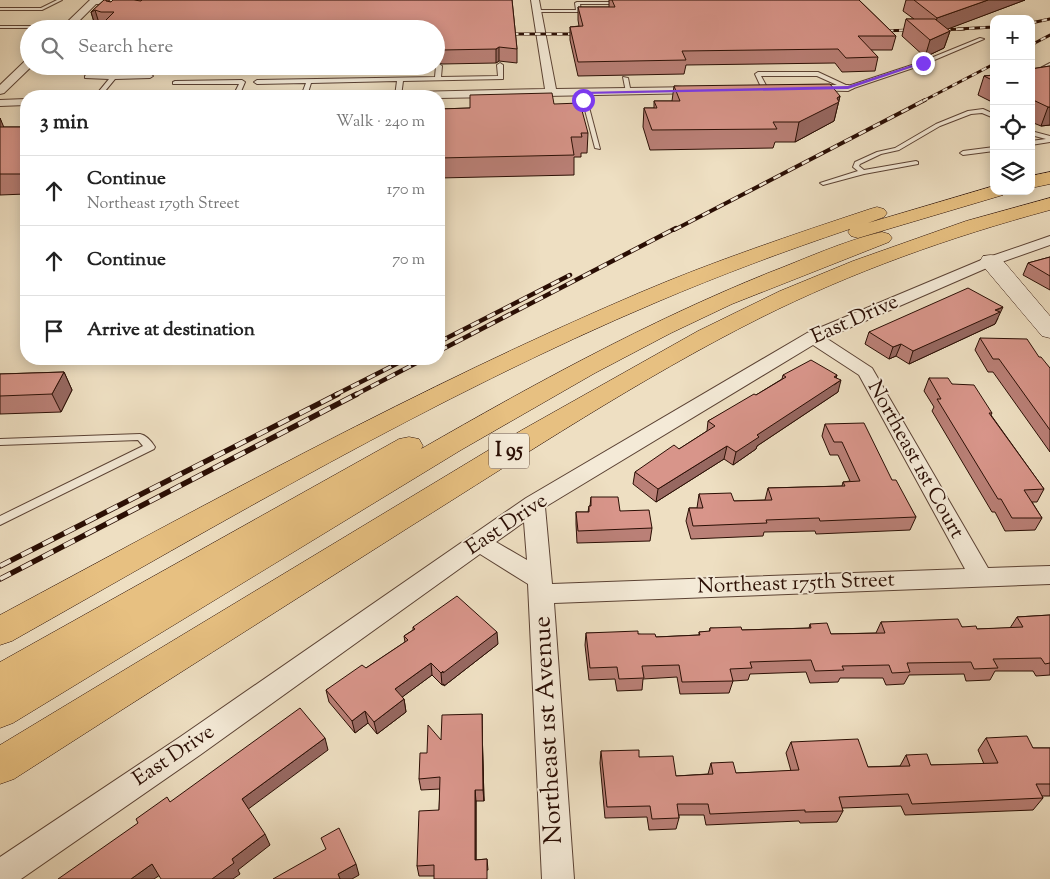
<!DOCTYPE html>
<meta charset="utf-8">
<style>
:root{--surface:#fff;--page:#f2f2f2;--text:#222;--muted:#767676;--line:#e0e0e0}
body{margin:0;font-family:"Sorts Mill Goudy",serif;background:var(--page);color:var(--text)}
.controls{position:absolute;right:15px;top:15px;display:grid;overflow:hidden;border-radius:10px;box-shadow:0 2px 12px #0003}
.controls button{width:45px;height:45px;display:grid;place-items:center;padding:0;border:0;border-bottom:1px solid var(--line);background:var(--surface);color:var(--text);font:25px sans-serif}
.stop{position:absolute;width:15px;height:15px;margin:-11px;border:4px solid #7c3aed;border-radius:50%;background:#fff}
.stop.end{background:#7c3aed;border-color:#fff;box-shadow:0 1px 5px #0008}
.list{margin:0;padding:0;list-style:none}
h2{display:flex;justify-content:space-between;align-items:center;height:65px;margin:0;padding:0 20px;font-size:21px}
h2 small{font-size:16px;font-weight:400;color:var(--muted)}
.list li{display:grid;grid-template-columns:32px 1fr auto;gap:15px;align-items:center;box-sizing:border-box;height:70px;padding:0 20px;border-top:1px solid var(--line)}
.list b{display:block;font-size:19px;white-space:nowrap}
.list p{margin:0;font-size:16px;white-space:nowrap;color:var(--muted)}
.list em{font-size:16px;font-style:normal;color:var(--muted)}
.icon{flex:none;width:28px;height:28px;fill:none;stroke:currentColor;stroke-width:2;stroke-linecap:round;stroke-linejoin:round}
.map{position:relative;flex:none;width:1050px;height:879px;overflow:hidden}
.search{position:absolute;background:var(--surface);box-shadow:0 2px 12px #0003;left:20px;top:20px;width:425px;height:55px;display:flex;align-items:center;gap:12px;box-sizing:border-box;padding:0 18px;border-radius:28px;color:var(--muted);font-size:19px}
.panel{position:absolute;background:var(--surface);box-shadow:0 2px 12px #0003;left:20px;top:90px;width:425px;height:275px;border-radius:20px}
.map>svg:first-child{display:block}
</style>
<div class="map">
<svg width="1050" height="879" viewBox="0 0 1050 879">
<rect width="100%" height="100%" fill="#eedfc2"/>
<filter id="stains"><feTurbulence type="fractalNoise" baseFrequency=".004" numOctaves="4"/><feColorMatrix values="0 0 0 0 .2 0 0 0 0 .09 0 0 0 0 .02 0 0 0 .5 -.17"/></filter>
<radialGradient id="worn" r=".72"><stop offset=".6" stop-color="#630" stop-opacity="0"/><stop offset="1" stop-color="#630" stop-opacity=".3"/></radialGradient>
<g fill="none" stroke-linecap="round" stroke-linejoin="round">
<g stroke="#5b4234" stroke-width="2">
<g id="lane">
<path d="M57,0H62L42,10H0V8H41Z"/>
<path d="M577,2H621L623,3L621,4H580L581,11L579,12H537L535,11L537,10H576L575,3Z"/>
<path d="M99,25L103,26L102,29H97Z"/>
<path d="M0,26H67L69,27L67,28H0Z"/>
<path d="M980,38L984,39L925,64L848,90L817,76H761L768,89L765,91L762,89L755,74L758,72H818L848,86L921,62Z"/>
<path d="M500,63L503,65V79L403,81L401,96H395L397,81L311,83L307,96H301L306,83L257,84L254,82L257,80L435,77L436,66L439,64L442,66L441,77L498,76L497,65Z"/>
<path d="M1050,63V67L1031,77V73Z"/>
<path d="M46,66H99L91,75L150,74L153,76L150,78L115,79L101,96H95L109,79L85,78V76L92,69H44L43,68Z"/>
<path d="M623,77L628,78L631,93L626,92Z"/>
<path d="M175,81L242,80L245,82L239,96H233L239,84H173V82Z"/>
<path d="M580,91L585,92L600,149L595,148Z"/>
<path d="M983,109L994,114V118L982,113L971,114L940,126L899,150L881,154L860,164L859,166L864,170L916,161L918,162V164L864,174L823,185L820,183L858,171L853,167L855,162L877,152L895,148L936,124L968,111Z"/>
<path d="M1031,131L1050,136V142L1031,145V141L1046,139L1031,135Z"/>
<path d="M994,147V151L963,155L960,153L963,151Z"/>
<path d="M140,434C146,435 152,442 155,447L154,449L0,525V516L143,446L138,440L0,445V439Z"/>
</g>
</g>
<g stroke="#5b4234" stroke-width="2">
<g id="street">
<path d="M90,0H147L143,3L96,4L71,29H60Z"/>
<path d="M531,0H539L556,89L699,87L705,90L699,93L439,98V96H362L368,93L545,89Z"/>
<path d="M29,60V66H32L4,93L0,94V85L25,61Z"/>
<path d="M805,85H848L854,88L848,91L801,90L799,88L801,86Z"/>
<path d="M26,99V105L0,106V100Z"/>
<path d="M1050,236V245L996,264L826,338L872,368L988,568L1050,566V584L554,603L574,879H542L528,584L480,554L200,755L21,879H0V857L180,737L526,498L807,333L986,258ZM813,345L859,375L965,569L552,584L545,507ZM524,522L527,560L496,542Z"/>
</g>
</g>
<g stroke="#2a0e04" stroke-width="1">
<path id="secondary" d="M991,255L999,256L1050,316V338L1042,336L983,266L980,261L983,256Z"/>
</g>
<g stroke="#2a0e04" stroke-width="1">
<g id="highway">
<path d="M1050,172V184L1031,188V176Z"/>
<path d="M994,186V191H1005L1003,195L858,238L851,236L848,232L850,229C785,251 720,275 657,302C433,397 223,522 12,641L0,645V615C210,502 419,387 639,293C714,261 792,235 870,209L877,207L884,209L887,213L884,217L868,223Z"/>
<path d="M1050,198V210C950,237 852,272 760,318C639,379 526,454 411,526C279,610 146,694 14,779L0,784V745L522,430L698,331L780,291L853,261L966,221Z"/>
<path d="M882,232L889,234L892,238L889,242L732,304L671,333L595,373L461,450L13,723L0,728V662L399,439L409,437L419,439L423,446L421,449C534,384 647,322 768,273C805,259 843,241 882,232Z"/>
</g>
</g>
<use href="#lane" fill="#f4ead7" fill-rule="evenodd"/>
<use href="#street" fill="#f4ead7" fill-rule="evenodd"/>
<use href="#secondary" fill="#f4ead7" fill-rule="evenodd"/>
<use href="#highway" fill="#e7c081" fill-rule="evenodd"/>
<g stroke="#2a0e04" stroke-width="3">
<g id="rail-far3">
<path d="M1031,23L1050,19"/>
<path d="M958,29L994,27"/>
<path d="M934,30L964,29"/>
<path d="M877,31L917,30"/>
<path d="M502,34H585"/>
<path d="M1031,45L1050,35"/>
<path d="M923,101L994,64"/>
</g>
</g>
<g stroke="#2a0e04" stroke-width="4">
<path id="rail-far2" d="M674,230L925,100"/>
</g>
<g stroke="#2a0e04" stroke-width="4.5">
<g id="rail-far1">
<path d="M439,342L570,275"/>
<path d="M439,351L676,228"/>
<path d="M335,395L406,359"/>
<path d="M355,395L424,359"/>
</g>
</g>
<g stroke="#2a0e04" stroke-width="5.5">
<g id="rail">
<path d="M0,566L338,394"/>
<path d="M0,579L357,394"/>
</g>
</g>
<use href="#rail-far3" stroke="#f4ead7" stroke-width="2" stroke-dasharray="5.5" stroke-linecap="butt"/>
<use href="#rail-far2" stroke="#f4ead7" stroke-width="2.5" stroke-dasharray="8" stroke-linecap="butt"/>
<use href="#rail-far1" stroke="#f4ead7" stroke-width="3" stroke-dasharray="9" stroke-linecap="butt"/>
<use href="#rail" stroke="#f4ead7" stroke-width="4" stroke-dasharray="12" stroke-linecap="butt"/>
</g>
<g fill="#ba8077" stroke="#2a0e04">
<path d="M104,0H109L110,2H111L113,0H512L517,49V63L499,61L496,63L442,64L438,62L436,64V29H103L102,24L99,23L95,25L91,12Z"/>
<path d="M609,0H859L896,36L892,50H871L878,57L875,71L842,72L835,63L686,65L684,74L578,76L570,40V27L579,26L578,20V7H609Z"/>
<path d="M906,0H1025L947,29L950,31L944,48L925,57L902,36L906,19H914L903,11Z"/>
<path d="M105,66H295H278L275,73H258L257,67L105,69Z"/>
<path d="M1050,66V125L1041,126L1031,122V69Z"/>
<path d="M994,75V103L978,95L984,76Z"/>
<path d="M674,86L840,96L834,121L795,142H775L773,148L650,150L643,127L644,108H654V101H672Z"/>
<path d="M554,104L588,133L587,153H581V157H574V175L439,178V109L470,108Z"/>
<path d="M0,118L3,127H26V194L0,195Z"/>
<path d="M1050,257V290L1023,275L1028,263Z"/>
<path d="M998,318L995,324L909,364L896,356L889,359L865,344L869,332Z"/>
<path d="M980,338L1039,357L1050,368V452L993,372H988L975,350Z"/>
<path d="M64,372L72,390L61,412L0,414V374Z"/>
<path d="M783,375H837L836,378L838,392L757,446L756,449L733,465L724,459L656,502L633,484L635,472L679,449L707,431L708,421L756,395L782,379Z"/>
<path d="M929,378L952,384L992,413L991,415L1044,489L1037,502H1032L1042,518L1035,530L1005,531L995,512H992L932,411L934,407L924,391Z"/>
<path d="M825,424L892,480L916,517L910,530L816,534L815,531L764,532L763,536L691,539L686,521L689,508H697L699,494L734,501L765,500L768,488L842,486L843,482L850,481L838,455H830L822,436Z"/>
<path d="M591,497L620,511L652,528L650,541L577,543L576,524V512H588L589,506H590Z"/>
<path d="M1050,615V675L1036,676L1033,671H995L990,680L966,681L964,674L909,675L904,684L886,685L883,678H840L838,682L810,683L806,672L750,674L748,680L733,681L729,693L680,694L677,677L643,679L642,690L617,691L615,679L589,680L585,645L586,633L638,634L656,637L699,635V632H709L710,628L742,630L809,628L810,624L831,634L876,633L881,622L962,627L977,629L1010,628L1017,617Z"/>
<path d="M413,627L498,644L444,686V684L442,685L432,675L402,697L404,699L406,712L377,734L368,723L355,733L329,702L326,690L366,668L405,642L404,636L413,630Z"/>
<path d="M482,726L484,801H476V860L487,859L488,870L434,876H419L417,866L439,810L440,789L421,790L419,779L441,740Z"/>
<path d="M986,738L1033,748H1050V796H1042L1043,798L1033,810L905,815L901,806L842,808L843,811L837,822L800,823L799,821L706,825L704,815H679V818L676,829L649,830L647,817L605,818L600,763L601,751L639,757L676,776L708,774L711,763L736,773L791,771L786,753L791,742L868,767L900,766L906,755L931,765L984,764L978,750Z"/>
</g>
<g fill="#976861" stroke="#2a0e04">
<path d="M988,0H1025L932,35L937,18Z"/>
<path d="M95,10L99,23L95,25L91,12Z"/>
<path d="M950,31L944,48L925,57L930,40Z"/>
<path d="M499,47V61L496,63V49Z"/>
<path d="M437,48L438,62L436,64V49Z"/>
<path d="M274,66H278L275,73Z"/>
<path d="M840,96L834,121L795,142L799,122Z"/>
<path d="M1048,107H1050V125L1041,126Z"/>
<path d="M0,118L8,137L0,144Z"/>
<path d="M1003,307L995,324L909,364L913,351Z"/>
<path d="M901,344L896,356L889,359L893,347Z"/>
<path d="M64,372L72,390L61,412L52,394Z"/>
<path d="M837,375L834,385L841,380L838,392L757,446L756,449L733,465L736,452L757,435Z"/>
<path d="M727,446L724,459L656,502L658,489Z"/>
<path d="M497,632L498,644L444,686V684L442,685L441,673Z"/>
<path d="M431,663L432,675L397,701L395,689Z"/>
<path d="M404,699L406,712L377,734L374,722Z"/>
<path d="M365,711L368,723L355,733L352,721Z"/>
<path d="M482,714V726L484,801L483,790Z"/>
<path d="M325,738L328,750L247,810L242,799Z"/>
<path d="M475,790L476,801V870L475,860Z"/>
<path d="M265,834L270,845L238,870L240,874L233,879H212L232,859Z"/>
<path d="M152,864L160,875L154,879H131Z"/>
<path d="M356,864L359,875L352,879H340L338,874Z"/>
</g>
<g fill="#d8958a" stroke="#2a0e04">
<path d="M104,0H106V1L111,2L113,0H134L141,1L142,0H512L517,49L499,47L496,49L442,50L437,48L436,49V29H125L129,24H102L114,12H101L95,10L91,12Z"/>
<path d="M612,0H859L896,36H858L878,57L846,58L838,49L682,51L686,60L578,62L570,27L583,26L578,7H615Z"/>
<path d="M914,0H988L937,18Z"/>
<path d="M906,19H935L950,31L930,40Z"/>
<path d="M1050,66V107H1048L1031,99V69Z"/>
<path d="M994,75V81L984,76Z"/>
<path d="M830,84L840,96L837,98L839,102L799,122H773L777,129L652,130L644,108H657L654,101H680L674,86Z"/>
<path d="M552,93L554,104L580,103L588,133H581L582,137H571L574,155L439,158V109L470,108V95Z"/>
<rect x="0" y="127" width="26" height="47"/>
<path d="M1050,257V276L1028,263Z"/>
<path d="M968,288L1003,307L995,310L1000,312L913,351L901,344L893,347L869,332Z"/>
<path d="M980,338L1027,339L1039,357H1041L1050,368V430L999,359H993Z"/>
<path d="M811,360L837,375L834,377L841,380L757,435L759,437L736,452L727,446L658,489L635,472L674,445L679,449L715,426L708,421L754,394L756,395L786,377L783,375Z"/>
<path d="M64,372L52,394L0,396V374Z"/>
<path d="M929,378H948L952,384L974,385L992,413H989L1044,489L1024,490L1042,518H1012L1001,499H998L937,399H941Z"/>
<path d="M864,423L892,480H896L916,517L820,521L819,518L766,520L767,523L693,526L689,508H703L699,494L731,493L734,501L772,500L768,488L845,486L843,482L860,481L842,442H834L825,424Z"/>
<path d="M591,497H618L620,511L649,510L652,528L578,531L576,512H589V506H591Z"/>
<path d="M457,596L497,632L443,673V671L441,673L431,663L395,689L404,699L374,722L365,711L352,721L326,690L362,665L366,668L408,640L404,636L415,629L413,627Z"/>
<path d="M1050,615V663L1045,664L1041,658L993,659L998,668L974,669L971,662L907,663L910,672L892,673L889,665L842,666L844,670L815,671L811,660L750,662L752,668L730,669L733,681L682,682L679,665L642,666L644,678L619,679L617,667L590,668L586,633L638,631V634H655L656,637L700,635L699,632L710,631V628L741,627L742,630L811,628L810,624L827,623L831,634L885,633L881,622L958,619L962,627L976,626L977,629L1023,627L1017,617Z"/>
<path d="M300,708L325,738L242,799L265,834L232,859L234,863L212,879H161L152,864L131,879H58L138,823L136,819L167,797L170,802Z"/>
<path d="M482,714L483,790H475V860L487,859V879H434V865L417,866L419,811L439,810L440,777L419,779L420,753H427L428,725L441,740L442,715Z"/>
<path d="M1027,736L1033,748H1050V784H1036L1043,798L912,804L908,794L839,797L843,811L805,812V810L710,814L708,804H677L679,818L652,819L650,806L607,807L601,751L639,750V757L673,756L676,776L713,774L711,763L733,762L736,773L799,770L791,742L858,739L868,767L910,766L906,755L927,754L931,765L998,763L986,738Z"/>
<path d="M339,828L356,864L338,874L340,879H273L326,849L321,838Z"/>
</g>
<path fill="#7c3aed" d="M921,62L925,63L848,89L585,94L586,100L583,102L581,100L580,92L848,86Z"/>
<g text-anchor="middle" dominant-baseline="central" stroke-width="4" stroke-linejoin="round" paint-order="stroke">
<rect fill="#f4ead7" stroke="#675043" stroke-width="1" x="489" y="433.5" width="40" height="35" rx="4"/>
<g font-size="20" font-weight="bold" fill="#2a0e04">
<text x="509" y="451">I 95</text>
</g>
<g font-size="21" fill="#2a0e04" stroke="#f4ead7">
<text transform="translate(855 320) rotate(-24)">East Drive</text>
<text transform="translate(915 460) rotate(61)">Northeast 1st Court</text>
<text transform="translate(507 525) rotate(-34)">East Drive</text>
<text transform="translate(796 584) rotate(-2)">Northeast 175th Street</text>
<text transform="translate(174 756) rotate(-34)">East Drive</text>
</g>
<g font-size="25" fill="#2a0e04" stroke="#f4ead7">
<text transform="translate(549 730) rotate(-93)">Northeast 1st Avenue</text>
</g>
</g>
<rect width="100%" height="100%" filter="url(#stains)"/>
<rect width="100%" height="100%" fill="url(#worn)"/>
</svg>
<div class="controls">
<button>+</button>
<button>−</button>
<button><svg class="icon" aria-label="locate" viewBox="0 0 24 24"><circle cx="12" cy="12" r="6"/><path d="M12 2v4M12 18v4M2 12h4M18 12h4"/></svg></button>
<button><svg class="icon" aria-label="layers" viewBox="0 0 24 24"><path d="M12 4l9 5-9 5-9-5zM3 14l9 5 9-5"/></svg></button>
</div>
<div class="stop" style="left:583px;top:100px"></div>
<div class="stop end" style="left:923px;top:63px"></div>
<div class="search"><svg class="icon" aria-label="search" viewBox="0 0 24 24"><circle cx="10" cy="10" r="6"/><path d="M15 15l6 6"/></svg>Search here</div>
<section class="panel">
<h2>3 min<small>Walk · 240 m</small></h2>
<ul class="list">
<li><svg class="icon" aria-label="ahead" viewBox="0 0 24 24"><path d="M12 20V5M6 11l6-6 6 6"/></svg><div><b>Continue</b><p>Northeast 179th Street</p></div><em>170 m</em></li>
<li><svg class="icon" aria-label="ahead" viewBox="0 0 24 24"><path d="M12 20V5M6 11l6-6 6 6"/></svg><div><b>Continue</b></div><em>70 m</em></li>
<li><svg class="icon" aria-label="arrive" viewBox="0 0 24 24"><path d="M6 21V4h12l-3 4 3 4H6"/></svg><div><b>Arrive at destination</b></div></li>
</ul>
</section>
</div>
